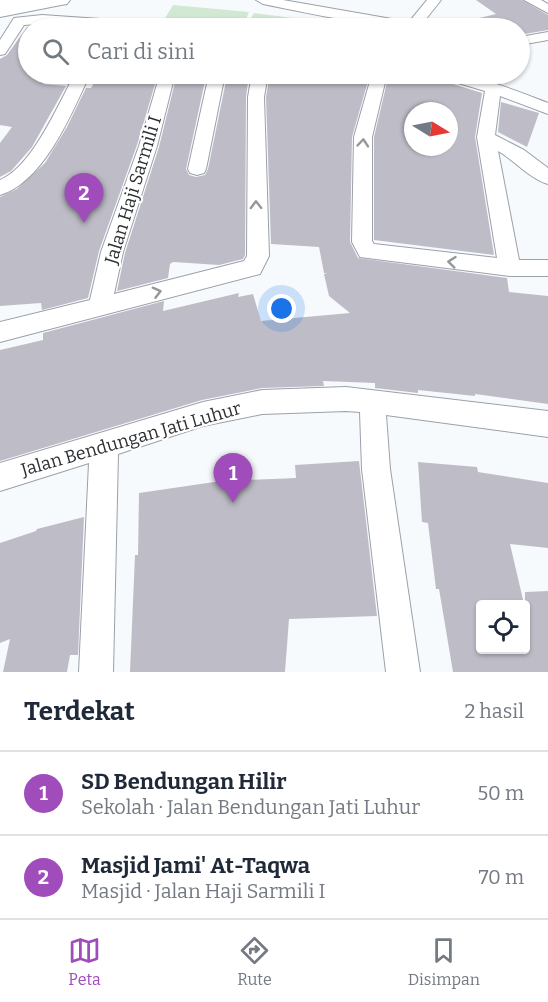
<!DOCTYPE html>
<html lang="id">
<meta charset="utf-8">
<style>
:root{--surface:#fff;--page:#f2f2f3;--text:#1f2937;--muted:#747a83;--line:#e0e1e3;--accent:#a04cbb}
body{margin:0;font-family:Bitter,serif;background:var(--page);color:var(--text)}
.controls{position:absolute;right:18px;bottom:18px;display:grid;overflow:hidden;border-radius:6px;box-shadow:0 2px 4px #0004}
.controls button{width:54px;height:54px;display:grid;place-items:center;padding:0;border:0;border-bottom:2px solid var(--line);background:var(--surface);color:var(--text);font:30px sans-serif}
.compass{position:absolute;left:404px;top:102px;width:54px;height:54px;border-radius:50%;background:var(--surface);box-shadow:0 2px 4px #0004;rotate:100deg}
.you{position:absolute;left:282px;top:309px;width:21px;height:21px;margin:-15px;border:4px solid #fff;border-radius:50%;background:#1a73e8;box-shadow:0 0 0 9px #1a73e833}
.badge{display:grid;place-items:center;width:39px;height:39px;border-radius:50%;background:var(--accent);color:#fff;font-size:20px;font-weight:700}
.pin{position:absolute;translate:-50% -50px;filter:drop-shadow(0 2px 3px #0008)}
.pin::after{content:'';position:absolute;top:32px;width:21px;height:18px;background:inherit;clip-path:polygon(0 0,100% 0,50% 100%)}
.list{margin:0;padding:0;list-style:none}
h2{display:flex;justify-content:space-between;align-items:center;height:78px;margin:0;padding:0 24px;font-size:26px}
h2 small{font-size:20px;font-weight:400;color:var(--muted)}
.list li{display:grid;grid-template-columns:39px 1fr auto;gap:18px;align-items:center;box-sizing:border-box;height:84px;padding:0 24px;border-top:2px solid var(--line)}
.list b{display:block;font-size:22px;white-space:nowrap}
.list p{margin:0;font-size:20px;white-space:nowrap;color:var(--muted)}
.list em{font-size:20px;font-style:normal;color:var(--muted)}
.icon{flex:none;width:33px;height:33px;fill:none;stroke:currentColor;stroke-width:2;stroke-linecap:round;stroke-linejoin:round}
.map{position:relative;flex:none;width:548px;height:672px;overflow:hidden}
.search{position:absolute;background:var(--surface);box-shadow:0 2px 4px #0004;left:18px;right:18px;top:18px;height:66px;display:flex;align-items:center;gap:15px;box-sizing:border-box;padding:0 21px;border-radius:33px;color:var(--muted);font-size:22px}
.sheet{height:246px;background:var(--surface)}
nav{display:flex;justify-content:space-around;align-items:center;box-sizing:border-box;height:84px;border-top:2px solid var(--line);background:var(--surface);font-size:16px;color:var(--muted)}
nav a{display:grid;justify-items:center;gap:3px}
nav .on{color:var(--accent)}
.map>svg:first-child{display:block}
</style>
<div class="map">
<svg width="548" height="672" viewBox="0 0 548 672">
<rect width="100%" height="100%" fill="#f7fafd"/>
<g fill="#d1e8d2">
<path d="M173,5L249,12L242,28L161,25Z"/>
<path d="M254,13L331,23L329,28H245Z"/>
</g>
<g fill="#bebdc7" fill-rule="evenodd">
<path d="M476,0H522L548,15V30L519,35V28H468L467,21L496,14Z"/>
<path d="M27,27H28V74H50L43,84L66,86L32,147L11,171L0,177V143L12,127L0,125V59L7,55Z"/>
<path d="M148,74H158L137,145L99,251L88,298L42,310L41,303L0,306V197L17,189L45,163L67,127L86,88H91L97,78L147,82Z"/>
<path d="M177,74H196L199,79L205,81L186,169L189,175L196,177L205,175L208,169L226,81L248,82L246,97L245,255L243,259L219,265L173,262L170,264L168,278L117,291L125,253L159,147Z"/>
<path d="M270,74H370L352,137L350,242L358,258L507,278L509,292L548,296V404L475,394V396L418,390V393L375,388V383L323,381L324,386L262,388L202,400L0,461V350L43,340V333L164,301L163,311L239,293L238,297L253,294L261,321L350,313L329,296L324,274L327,273H324L319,247L271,244L266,97Z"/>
<path d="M389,74L437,79L482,93L475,137L494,255L374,240V137ZM413,111H449V147H413Z"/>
<path d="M501,102L539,113L527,147L498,132Z"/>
<path d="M359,461L377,616L289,619L285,672H130L135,555H138L139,493L221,481L296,478L295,465Z"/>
<path d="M418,462L477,467L478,472L548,483V548L510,544L524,604H480V650H525V592L548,591V672H453L439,589H436L428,523L422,522Z"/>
<path d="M84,517L78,655H70L67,672H3L10,639L0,643V543L36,531L37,529Z"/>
</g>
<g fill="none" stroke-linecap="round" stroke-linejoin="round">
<g stroke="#9aa1a9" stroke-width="2">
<g id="minor">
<path d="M0,0H31L29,3L0,8Z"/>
<path d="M256,0H283L409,22L427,0H441L422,24L429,25L431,28C374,28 318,15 263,4Z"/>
<path d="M524,0H541L548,4V13Z"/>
<path d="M42,15L173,24L180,28C128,34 75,20 24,25L5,54L0,55V40L14,18Z"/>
<path d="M548,32V40L520,45V37Z"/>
<path d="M75,74H90C72,113 44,182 0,195V180C33,166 58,104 75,74Z"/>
<path d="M160,74H175L157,146L123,252L114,294L244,261L247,256L248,97L251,80L224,79L206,169L204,173L197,175L190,173L188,169L208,79L199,77L198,74H268L264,97L269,256L260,274L0,342V322L90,300L101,252L139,146Z"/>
<path d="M372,74H387L372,137V241L374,244L497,258L477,137L485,91L438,77L437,74C476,74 512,89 548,103V114L500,96L495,135L524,150L548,168V184C530,179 514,160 498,151L519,260H548V276H510L360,257L352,242L354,137Z"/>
<path d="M346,387L548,411V437L386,415L390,469L420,672H386L362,469L360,412L346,411L262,414L203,426L118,454L113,672H79L89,463L0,491V463L203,402L262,390Z"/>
</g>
</g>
<g stroke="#9aa1a9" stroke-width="2">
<path id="highway" d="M30,0H70L67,4L61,5L0,17V5Z"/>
</g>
<use href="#minor" fill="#fff" fill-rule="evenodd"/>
<use href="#highway" fill="#fff" fill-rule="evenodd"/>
</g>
<defs><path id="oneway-chevron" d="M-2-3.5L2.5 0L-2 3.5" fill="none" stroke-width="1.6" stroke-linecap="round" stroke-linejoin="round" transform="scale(1.5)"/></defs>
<g stroke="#969798">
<use href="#oneway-chevron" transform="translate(363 143) rotate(-85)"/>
<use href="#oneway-chevron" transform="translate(256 205) rotate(-91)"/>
<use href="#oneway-chevron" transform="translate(452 262) rotate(-174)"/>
<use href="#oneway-chevron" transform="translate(157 292) rotate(-15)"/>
</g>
<g text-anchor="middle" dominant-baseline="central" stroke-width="4.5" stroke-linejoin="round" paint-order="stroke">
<g font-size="18" fill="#2c2f32" stroke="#fff">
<text transform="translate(133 190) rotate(-73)">Jalan Haji Sarmili I</text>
<text transform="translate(131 439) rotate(-16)">Jalan Bendungan Jati Luhur</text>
</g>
</g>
</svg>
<div class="controls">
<button><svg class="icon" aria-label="locate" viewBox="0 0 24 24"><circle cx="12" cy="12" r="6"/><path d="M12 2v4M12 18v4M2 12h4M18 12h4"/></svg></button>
</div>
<svg class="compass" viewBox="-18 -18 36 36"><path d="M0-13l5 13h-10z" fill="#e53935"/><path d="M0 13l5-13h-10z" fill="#747a83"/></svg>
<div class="you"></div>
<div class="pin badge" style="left:233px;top:503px">1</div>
<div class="pin badge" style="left:84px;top:223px">2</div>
<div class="search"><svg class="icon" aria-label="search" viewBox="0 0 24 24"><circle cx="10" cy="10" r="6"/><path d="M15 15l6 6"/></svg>Cari di sini</div>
</div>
<section class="sheet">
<h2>Terdekat<small>2 hasil</small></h2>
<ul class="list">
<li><span class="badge">1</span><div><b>SD Bendungan Hilir</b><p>Sekolah · Jalan Bendungan Jati Luhur</p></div><em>50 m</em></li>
<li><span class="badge">2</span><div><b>Masjid Jami' At-Taqwa</b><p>Masjid · Jalan Haji Sarmili I</p></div><em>70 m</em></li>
</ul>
</section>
<nav>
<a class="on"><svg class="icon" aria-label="map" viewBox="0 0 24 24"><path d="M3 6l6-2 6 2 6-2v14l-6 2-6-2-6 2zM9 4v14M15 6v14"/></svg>Peta</a>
<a><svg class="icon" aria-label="directions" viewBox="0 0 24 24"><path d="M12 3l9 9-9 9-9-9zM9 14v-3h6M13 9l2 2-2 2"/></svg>Rute</a>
<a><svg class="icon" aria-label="saved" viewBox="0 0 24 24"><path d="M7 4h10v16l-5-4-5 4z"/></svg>Disimpan</a>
</nav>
